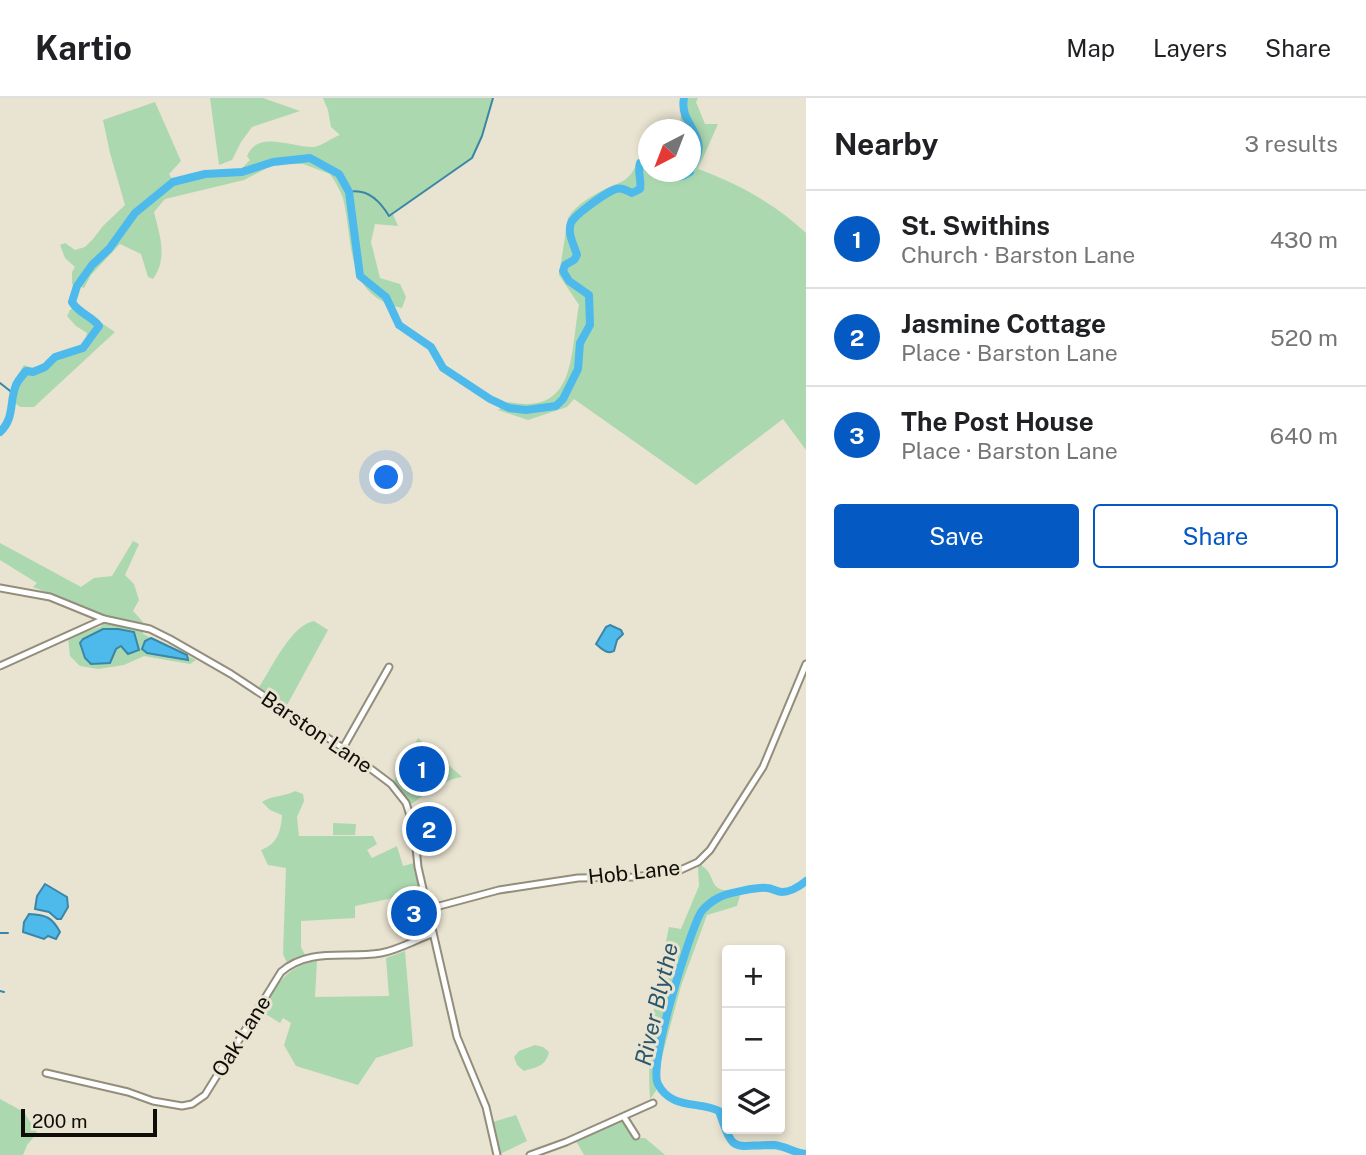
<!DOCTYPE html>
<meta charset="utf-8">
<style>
:root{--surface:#fff;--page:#f6f6f6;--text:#202124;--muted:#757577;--line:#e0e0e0;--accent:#0559c3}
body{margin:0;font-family:"Public Sans",sans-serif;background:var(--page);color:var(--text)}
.controls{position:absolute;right:21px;bottom:21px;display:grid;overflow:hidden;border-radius:7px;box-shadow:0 4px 10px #0003}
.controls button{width:63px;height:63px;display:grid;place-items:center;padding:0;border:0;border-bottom:2px solid var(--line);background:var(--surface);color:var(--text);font:35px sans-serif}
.compass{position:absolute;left:638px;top:21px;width:63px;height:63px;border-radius:50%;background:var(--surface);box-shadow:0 4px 10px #0003;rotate:222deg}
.scale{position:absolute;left:21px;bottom:18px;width:136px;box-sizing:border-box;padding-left:7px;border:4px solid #0f0d07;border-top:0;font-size:19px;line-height:24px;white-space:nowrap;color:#0f0d07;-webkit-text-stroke:5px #e9e3d1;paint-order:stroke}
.you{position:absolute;left:387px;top:380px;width:24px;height:24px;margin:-18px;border:5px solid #fff;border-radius:50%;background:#1a73e8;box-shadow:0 0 0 10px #1a73e833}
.badge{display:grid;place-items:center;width:46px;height:46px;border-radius:50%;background:var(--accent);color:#fff;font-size:23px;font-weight:700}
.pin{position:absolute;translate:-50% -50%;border:4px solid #fff;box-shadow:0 2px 7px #0006}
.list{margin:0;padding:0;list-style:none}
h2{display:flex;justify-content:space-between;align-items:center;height:91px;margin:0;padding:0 28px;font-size:30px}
h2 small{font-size:23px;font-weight:400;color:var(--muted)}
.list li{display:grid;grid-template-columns:46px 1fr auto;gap:21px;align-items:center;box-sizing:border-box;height:98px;padding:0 28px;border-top:2px solid var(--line)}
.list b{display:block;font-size:26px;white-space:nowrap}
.list p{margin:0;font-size:23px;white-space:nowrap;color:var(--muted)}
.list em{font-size:23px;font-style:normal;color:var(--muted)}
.actions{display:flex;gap:14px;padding:21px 28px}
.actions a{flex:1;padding:16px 0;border:2px solid var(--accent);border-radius:7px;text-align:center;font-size:24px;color:var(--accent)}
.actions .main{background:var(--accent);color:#fff}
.icon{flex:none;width:38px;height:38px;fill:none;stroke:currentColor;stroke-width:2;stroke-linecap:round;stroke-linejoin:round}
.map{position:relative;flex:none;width:806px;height:1057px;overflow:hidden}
header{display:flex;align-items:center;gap:42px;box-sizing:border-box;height:98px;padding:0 35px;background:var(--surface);border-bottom:2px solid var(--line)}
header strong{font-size:33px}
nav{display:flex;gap:38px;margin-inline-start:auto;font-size:24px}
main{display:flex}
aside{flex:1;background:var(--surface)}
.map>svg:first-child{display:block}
</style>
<header>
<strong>Kartio</strong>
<nav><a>Map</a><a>Layers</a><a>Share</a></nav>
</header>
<main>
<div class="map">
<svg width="806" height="1057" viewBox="0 0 806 1057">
<rect width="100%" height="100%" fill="#e9e3d1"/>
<g fill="#acd8af">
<path d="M210,0H263L300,13L252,29L241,44L232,62L219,67Z"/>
<path d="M323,0H493L482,38L472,60L393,116L398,128L375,126L371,144L380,180L400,186L406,199L402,210C344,198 354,145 343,100C340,92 335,83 330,76L303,66H275L244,82L165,101L154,114C160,138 168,160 153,181L148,179L141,156L120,146L91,177L84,190L72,186V174L75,169L65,160L60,147L65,145L75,152L85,149L93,141L103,128L125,107L110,55L103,22L155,4L181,63L169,76L175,86L241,71L250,62L247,58C258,31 293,50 314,49C321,48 332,40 340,37L331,29L328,12Z"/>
<path d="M682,0H698L696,4L705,26H718L698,71C739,86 775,106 806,135V352L783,321L696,387L574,301L567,309L528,322L498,312L509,304C577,318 570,255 579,207L559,177L568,120C576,106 593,97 607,90C613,87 622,85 627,80C637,72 635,61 648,56V74H690V32L680,31Z"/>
<path d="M76,208L115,234L34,309H20L10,301L17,278L24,267L42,273L51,267L55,259L83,250L87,235L76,228L67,218L70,212Z"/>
<path d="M133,443L139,446L125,477L134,486L139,502L133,513L143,524V536L196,562L190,566L144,558L124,567L98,571L80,568L70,558L68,540L102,528L100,515L33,489L37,485L0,462V445L81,489L94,480L112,478Z"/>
<path d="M314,523L328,532L287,607L259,589C272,570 291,527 314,523Z"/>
<path d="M418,640L462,679C445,681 425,697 410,707L394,683Z"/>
<path d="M295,693L303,696L304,703L297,719L299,738H373L377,746L367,752L372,760L397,748L403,768L414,765L422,794L355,808V820L301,823V849L305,857L287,865L283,856L286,770L268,767L261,752C277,746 281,734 282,717L270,712L262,704C272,697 284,699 295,693Z"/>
<path d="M333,725L356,726L355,737H333Z"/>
<path d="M701,767C714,776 710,784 718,790C724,794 734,792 741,794L737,808L707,817L681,888L656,981L660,987L650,1001C646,944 657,884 669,829L681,831L699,788L698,769Z"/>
<path d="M405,853L413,948L376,960L358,987L296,968L284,947L291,925L283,920L280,925L261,913C277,888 285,868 317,863L315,899L389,898L386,860Z"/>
<path d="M535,947L543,949L549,954C546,968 537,969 524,973L517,967L514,959L519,953Z"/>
<path d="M0,1001L24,1014L37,1035L27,1047L23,1057H0Z"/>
<path d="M516,1017L527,1043L500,1056L493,1024Z"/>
<path d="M624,1022L636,1040H645L665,1057H584L576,1043Z"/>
</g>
<g fill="#4dbaeb" stroke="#3a86a7" stroke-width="2">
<path d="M610,527L621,532L623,536L617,542L614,553C607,557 601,550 596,546L606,529Z"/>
<path d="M103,531H118L134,534L139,552L128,556L121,548L116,551L110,565L91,566L85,560L80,545L83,541Z"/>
<path d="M151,540L187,557L188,562L147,555L142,551L145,543Z"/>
<path d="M45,786L67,799L68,809L61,821H57L49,814L35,811L37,798Z"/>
<path d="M29,816C46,817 52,819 60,834L56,841L48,838L44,841L23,834L24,824Z"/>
</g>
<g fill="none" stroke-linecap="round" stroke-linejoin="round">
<g stroke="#3a86a7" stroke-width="2">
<path d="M349,94C367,90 380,103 389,118L472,60L482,38L493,0"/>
<path d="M0,285L14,296"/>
<path d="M0,835H8"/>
<path d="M0,893L4,894"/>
</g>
<g stroke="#4dbaeb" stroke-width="8">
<path d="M684,0C678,29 715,37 690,72"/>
<path d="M669,74L674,79L683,78L690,74"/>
<path d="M0,334C15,320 9,304 16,287C18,282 23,277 26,273L33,274L45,269L55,259L83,250L99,228C92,218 78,215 72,204L77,188L92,167L109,151L135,115L173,84L205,76L242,74L273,64L310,60L339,76L349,94L360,178L386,199L399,227L431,249L443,270L490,301L509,310L526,312L556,308L563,301L578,271L580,245L590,227L589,197L569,183L563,173L565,167L574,162L577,157C574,147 567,135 571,125C574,117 608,93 616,91C622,89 627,93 632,95L640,91C642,82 637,74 640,65L648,59"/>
<path d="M806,783C800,788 790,794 782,794C777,794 772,790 767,790C757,789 728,795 720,799C713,802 703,810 700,816C688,839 648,967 658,986C671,1012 700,1003 719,1013C734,1057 732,1047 774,1047C785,1048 795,1055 806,1056"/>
</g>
<g stroke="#938d7c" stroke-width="9">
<g id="minor">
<path d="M0,490L50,499L104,521L150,531L170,541L231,576L343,650L391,686L406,705L414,730L418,769L457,939L486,1009L497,1057"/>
<path d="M0,568L104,521"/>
<path d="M343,650L389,569"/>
<path d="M428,811L499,792L578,780L633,779L676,774L698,764L710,752L763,669L806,566"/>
<path d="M46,975L128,994L153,1003L182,1008L192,1006L205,997L281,874C310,849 345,861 381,855C398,852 415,842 432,836"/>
<path d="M624,1019L636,1038"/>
<path d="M530,1057L566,1044L653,1005"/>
</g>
</g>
<use href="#minor" stroke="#fff" stroke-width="5"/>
</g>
<g text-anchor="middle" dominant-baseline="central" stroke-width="6" stroke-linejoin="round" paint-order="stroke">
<g font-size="21" fill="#0f0d07" stroke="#e9e3d1">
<text transform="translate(317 634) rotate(34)">Barston Lane</text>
<text transform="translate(634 774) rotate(-6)">Hob Lane</text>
<text transform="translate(241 938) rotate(-58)">Oak Lane</text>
</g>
<g font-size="23" font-style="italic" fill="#2a576c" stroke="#e9e3d1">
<text transform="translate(656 906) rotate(-77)">River Blythe</text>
</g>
</g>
</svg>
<div class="controls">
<button>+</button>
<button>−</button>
<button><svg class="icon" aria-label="layers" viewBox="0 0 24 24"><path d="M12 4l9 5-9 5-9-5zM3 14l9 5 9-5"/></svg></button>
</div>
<svg class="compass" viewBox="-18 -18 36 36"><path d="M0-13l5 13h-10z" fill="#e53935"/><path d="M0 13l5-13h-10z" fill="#757577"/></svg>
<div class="scale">200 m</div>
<div class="you"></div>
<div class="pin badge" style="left:422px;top:671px">1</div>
<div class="pin badge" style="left:429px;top:731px">2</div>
<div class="pin badge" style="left:414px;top:815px">3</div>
</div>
<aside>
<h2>Nearby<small>3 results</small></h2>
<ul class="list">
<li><span class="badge">1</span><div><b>St. Swithins</b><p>Church · Barston Lane</p></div><em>430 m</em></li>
<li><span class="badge">2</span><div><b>Jasmine Cottage</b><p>Place · Barston Lane</p></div><em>520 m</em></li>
<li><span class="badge">3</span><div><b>The Post House</b><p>Place · Barston Lane</p></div><em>640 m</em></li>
</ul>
<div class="actions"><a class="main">Save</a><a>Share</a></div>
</aside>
</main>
